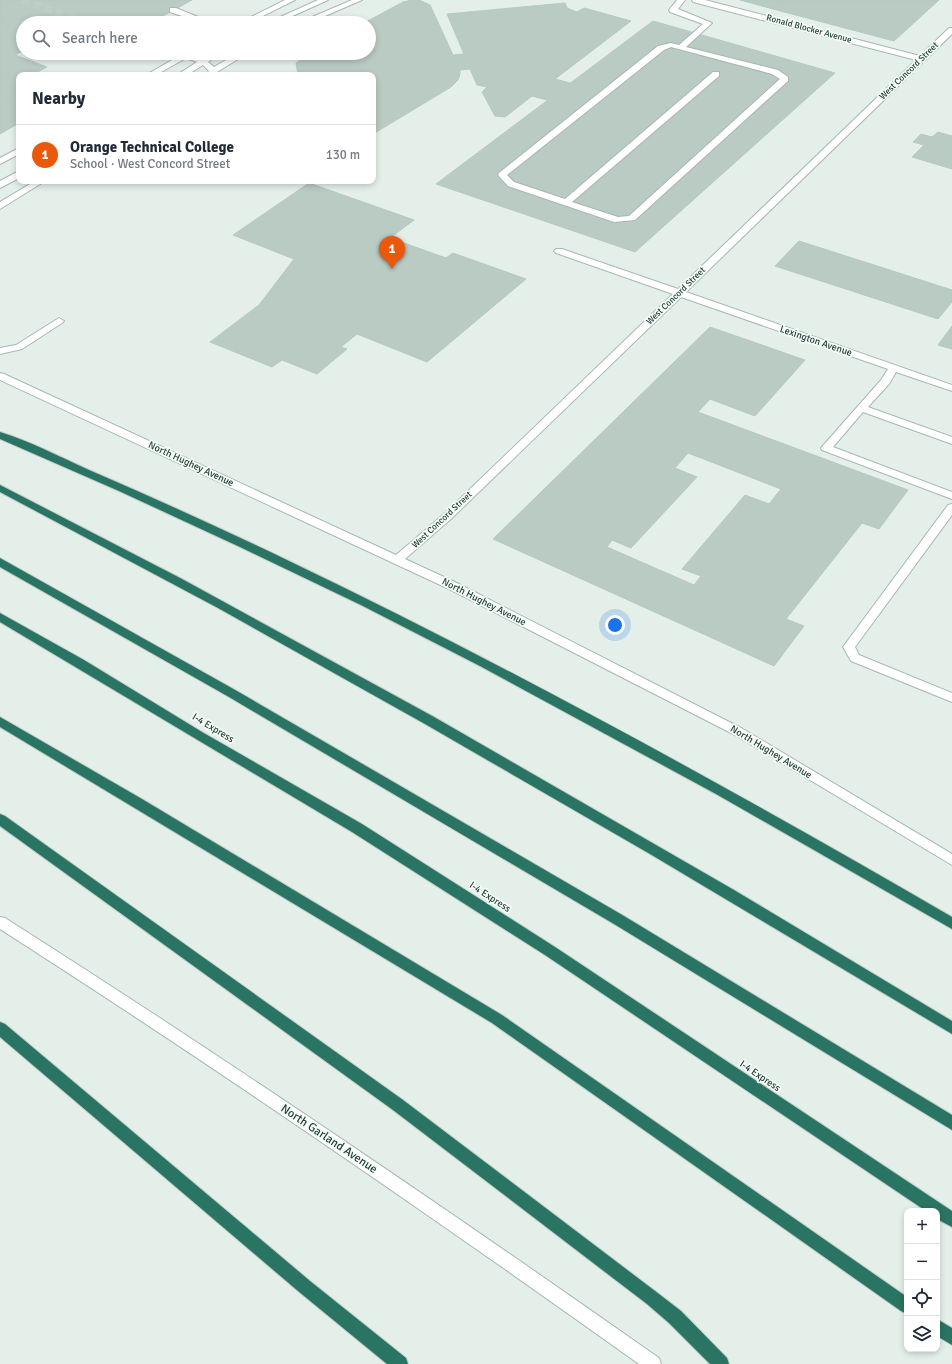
<!DOCTYPE html>
<meta charset="utf-8">
<style>
:root{--surface:#fff;--page:#f2f2f3;--text:#1f2937;--muted:#747a83;--line:#e0e1e3;--accent:#ea580c}
body{margin:0;font-family:Signika,sans-serif;background:var(--page);color:var(--text)}
.controls{position:absolute;right:12px;bottom:12px;display:grid;overflow:hidden;border-radius:8px;box-shadow:0 2px 6px #0003}
.controls button{width:36px;height:36px;display:grid;place-items:center;padding:0;border:0;border-bottom:1px solid var(--line);background:var(--surface);color:var(--text);font:20px sans-serif}
.you{position:absolute;left:615px;top:625px;width:14px;height:14px;margin:-10px;border:3px solid #fff;border-radius:50%;background:#1a73e8;box-shadow:0 0 0 6px #1a73e833}
.badge{display:grid;place-items:center;width:26px;height:26px;border-radius:50%;background:var(--accent);color:#fff;font-size:13px;font-weight:700}
.pin{position:absolute;translate:-50% -33px;filter:drop-shadow(0 1px 2px #0008)}
.pin::after{content:'';position:absolute;top:21px;width:14px;height:12px;background:inherit;clip-path:polygon(0 0,100% 0,50% 100%)}
.list{margin:0;padding:0;list-style:none}
h2{display:flex;justify-content:space-between;align-items:center;height:52px;margin:0;padding:0 16px;font-size:17px}
h2 small{font-size:13px;font-weight:400;color:var(--muted)}
.list li{display:grid;grid-template-columns:26px 1fr auto;gap:12px;align-items:center;box-sizing:border-box;height:60px;padding:0 16px;border-top:1px solid var(--line)}
.list b{display:block;font-size:15px;white-space:nowrap}
.list p{margin:0;font-size:13px;white-space:nowrap;color:var(--muted)}
.list em{font-size:13px;font-style:normal;color:var(--muted)}
.icon{flex:none;width:22px;height:22px;fill:none;stroke:currentColor;stroke-width:2;stroke-linecap:round;stroke-linejoin:round}
.map{position:relative;flex:none;width:952px;height:1364px;overflow:hidden}
.search{position:absolute;background:var(--surface);box-shadow:0 2px 6px #0003;left:16px;top:16px;width:360px;height:44px;display:flex;align-items:center;gap:10px;box-sizing:border-box;padding:0 14px;border-radius:22px;color:var(--muted);font-size:15px}
.panel{position:absolute;background:var(--surface);box-shadow:0 2px 6px #0003;left:16px;top:72px;width:360px;height:112px;border-radius:8px}
.map>svg:first-child{display:block}
</style>
<div class="map">
<svg width="952" height="1364" viewBox="0 0 952 1364">
<rect width="100%" height="100%" fill="#e4efea"/>
<g fill="#b9cbc3" stroke="#b6cac1" fill-rule="evenodd">
<path d="M0,0H192L150,23H23V30L0,22Z"/>
<path d="M412,0H419L430,5L453,55L464,54L447,14L565,3L567,8L577,12L584,8L631,21L555,79L570,83L547,100L532,96L505,117L495,116L482,92L487,87L477,85L470,69L460,70V74L458,80L451,87L373,134V75H298L296,63L309,53H369V23H364L403,2Z"/>
<path d="M740,0H784L773,9Z"/>
<path d="M784,0H939L894,41L773,9Z"/>
<path d="M653,21L835,73L635,252L436,184Z"/>
<path d="M0,22L23,30V42L15,46L23,49V51L15,55L47,67L32,75H19V80L0,73Z"/>
<path d="M0,73L19,80V95L0,105Z"/>
<path d="M19,95V123L0,134V105Z"/>
<path d="M938,132L952,136V169L912,157L924,145L913,142L921,134L932,137Z"/>
<path d="M309,183L414,220L390,238L446,258L453,253L526,279L427,362L357,334L341,347L347,349L317,374L282,360L272,367L210,342L259,305L294,259L233,235Z"/>
<path d="M799,241L952,290V302L938,319L775,266Z"/>
<path d="M952,326V349L938,345Z"/>
<path d="M710,327L805,360L755,416L710,399L698,412L908,490L879,529L862,523L786,619L804,626L774,666L493,539ZM688,453L781,489L769,504L745,495L682,569L701,576L694,585L607,547L612,540L631,548L697,477L675,468Z"/>
</g>
<g fill="none" stroke-linecap="round" stroke-linejoin="round">
<path stroke="#bdcdc7" stroke-width="8" stroke-dasharray="8 4" stroke-linecap="butt" d="M22,0L89,23"/>
<g stroke="#a6b8b1" stroke-width="2">
<g id="minor">
<path d="M285,0H295L249,23H239Z"/>
<path d="M318,0H328L277,23H267Z"/>
<path d="M352,0H362L309,23H298Z"/>
<path d="M677,0H685L678,9L712,23L686,47L778,70L788,77V81L635,220L614,222L508,186L498,175L499,173L658,46L671,43L679,45L703,24L670,12L669,10ZM671,47L772,74L780,79L629,216L618,217L572,202L719,76V72H713L565,199L514,182L507,175L664,50Z"/>
<path d="M692,0H705L920,56L949,28H952V34L686,292L952,385V391L896,372L889,384L868,407L952,437V444L863,412L833,447L952,492V499L822,450L821,448L881,380L888,369L681,297L452,518L405,559L457,583L743,729L952,854V865L735,735L449,589L0,380V373L4,374L396,555L444,514L673,294L556,253L554,251L556,249H562L678,289L916,60L693,2Z"/>
<path d="M170,8H176L213,23H202L170,12Z"/>
<path d="M173,53H191V55L203,58L212,53H221L208,62L214,67L238,53H248L217,72L218,75H210L208,70L203,65L187,75H177L197,62L186,58L156,75H146L179,56Z"/>
<path d="M19,148V154L0,164V158Z"/>
<path d="M19,171V178L0,188V181Z"/>
<path d="M35,181H45L0,209V202Z"/>
<path d="M59,318L64,321L62,323L22,349L0,354V348L16,345Z"/>
<path d="M952,504V515L855,647L859,655L952,693V702L851,661L843,647L948,505Z"/>
<path d="M0,917L5,918C227,1059 444,1207 659,1358L661,1364H639C429,1214 217,1068 0,929Z"/>
</g>
</g>
<g stroke="#c1cbc8" stroke-width="2">
<g id="highway">
<path d="M0,432C30,441 60,457 89,470C156,499 223,529 289,561C516,670 735,791 952,917V929L716,794L480,666L361,605L240,547L119,491L0,439Z"/>
<path d="M0,485L182,579L434,717L734,890L952,1021V1034L650,854L425,724L218,608L0,492Z"/>
<path d="M0,558L237,691L624,916L952,1115V1130L614,924L229,697L0,567Z"/>
<path d="M0,613L84,660L202,732L362,824L555,947L952,1211V1227L937,1219V1211H926L545,955L352,832L0,622Z"/>
<path d="M0,717L142,799L502,1015L907,1297V1314L901,1311L492,1023L0,727Z"/>
<path d="M0,814L5,816L403,1100L659,1294L681,1311L727,1358L729,1364H710L669,1323L647,1304L393,1110L0,826Z"/>
<path d="M0,1022L5,1024L310,1281L406,1358L408,1364H387L298,1291L0,1037Z"/>
<path d="M937,1319L952,1328V1345L937,1336Z"/>
</g>
</g>
<use href="#minor" fill="#fff" fill-rule="evenodd"/>
<use href="#highway" fill="#297462" fill-rule="evenodd"/>
</g>
<g text-anchor="middle" dominant-baseline="central" stroke-width="3.5" stroke-linejoin="round" paint-order="stroke">
<g font-size="9" fill="#214439" stroke="#f6fbf8">
<text transform="translate(809 29) rotate(15)">Ronald Blocker Avenue</text>
<text transform="translate(909 71) rotate(-44)">West Concord Street</text>
<text transform="translate(676 296) rotate(-44)">West Concord Street</text>
<text transform="translate(442 520) rotate(-43)">West Concord Street</text>
</g>
<g font-size="10" fill="#214439" stroke="#f6fbf8">
<text transform="translate(816 341) rotate(19)">Lexington Avenue</text>
<text transform="translate(191 464) rotate(25)">North Hughey Avenue</text>
<text transform="translate(484 602) rotate(27)">North Hughey Avenue</text>
<text transform="translate(213 728) rotate(31)">I-4 Express</text>
<text transform="translate(771 752) rotate(31)">North Hughey Avenue</text>
<text transform="translate(490 897) rotate(33)">I-4 Express</text>
<text transform="translate(760 1076) rotate(34)">I-4 Express</text>
</g>
<g font-size="12" fill="#214439" stroke="#f6fbf8">
<text transform="translate(329 1139) rotate(34)">North Garland Avenue</text>
</g>
</g>
</svg>
<div class="controls">
<button>+</button>
<button>−</button>
<button><svg class="icon" aria-label="locate" viewBox="0 0 24 24"><circle cx="12" cy="12" r="6"/><path d="M12 2v4M12 18v4M2 12h4M18 12h4"/></svg></button>
<button><svg class="icon" aria-label="layers" viewBox="0 0 24 24"><path d="M12 4l9 5-9 5-9-5zM3 14l9 5 9-5"/></svg></button>
</div>
<div class="you"></div>
<div class="pin badge" style="left:392px;top:269px">1</div>
<div class="search"><svg class="icon" aria-label="search" viewBox="0 0 24 24"><circle cx="10" cy="10" r="6"/><path d="M15 15l6 6"/></svg>Search here</div>
<section class="panel">
<h2>Nearby<small></small></h2>
<ul class="list">
<li><span class="badge">1</span><div><b>Orange Technical College</b><p>School · West Concord Street</p></div><em>130 m</em></li>
</ul>
</section>
</div>
